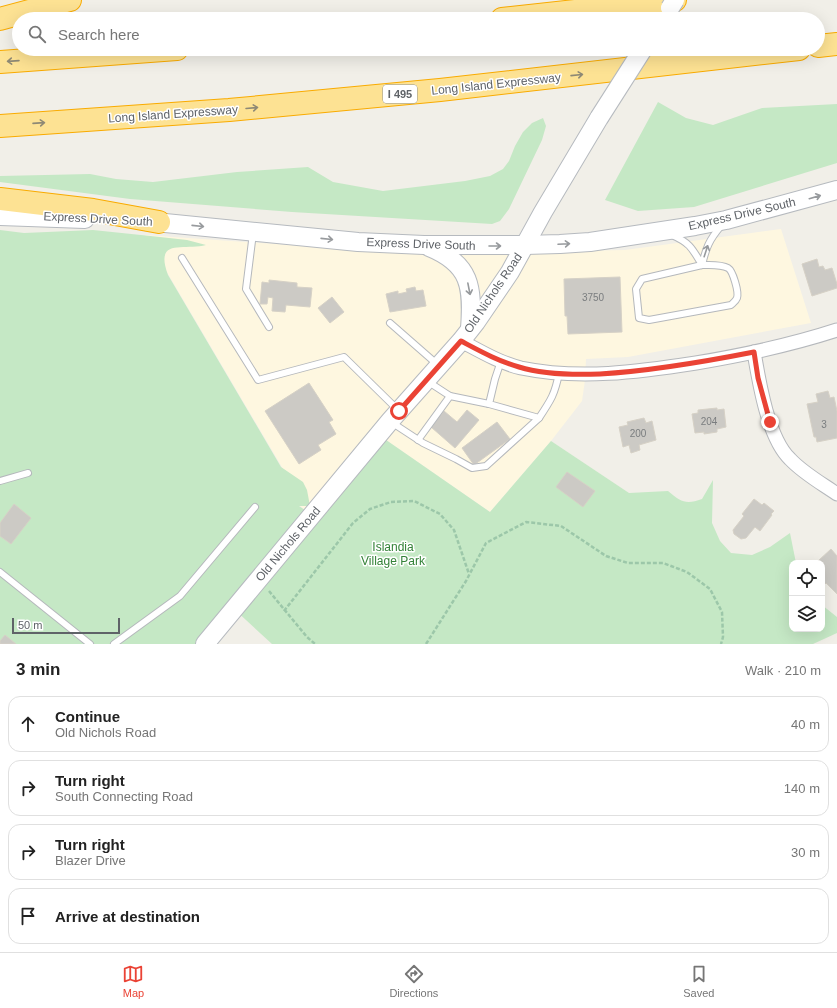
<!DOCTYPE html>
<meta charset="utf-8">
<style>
:root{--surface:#fff;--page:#f6f6f6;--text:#222;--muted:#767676;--line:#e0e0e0;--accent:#ea4335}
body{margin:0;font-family:Helvetica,sans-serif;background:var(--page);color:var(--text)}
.controls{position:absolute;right:12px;bottom:12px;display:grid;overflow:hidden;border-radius:8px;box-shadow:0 4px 16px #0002}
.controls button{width:36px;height:36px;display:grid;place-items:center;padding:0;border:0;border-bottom:1px solid var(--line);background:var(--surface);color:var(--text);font:20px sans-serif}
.scale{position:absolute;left:12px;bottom:10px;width:108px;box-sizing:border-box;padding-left:4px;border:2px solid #5f6368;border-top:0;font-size:11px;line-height:14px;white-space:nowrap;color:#5f6368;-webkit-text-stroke:3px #fff;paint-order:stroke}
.stop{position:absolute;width:12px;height:12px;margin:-9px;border:3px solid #ea4335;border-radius:50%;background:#fff}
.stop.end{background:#ea4335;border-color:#fff;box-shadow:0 1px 4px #0008}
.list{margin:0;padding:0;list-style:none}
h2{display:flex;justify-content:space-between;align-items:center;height:52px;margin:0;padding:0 16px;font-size:17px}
h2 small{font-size:13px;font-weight:400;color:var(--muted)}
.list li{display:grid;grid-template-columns:26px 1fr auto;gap:12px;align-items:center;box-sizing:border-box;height:56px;margin:0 8px 8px;padding:0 8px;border:1px solid var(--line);border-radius:12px}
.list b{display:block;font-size:15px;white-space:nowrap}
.list p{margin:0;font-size:13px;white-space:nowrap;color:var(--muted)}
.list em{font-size:13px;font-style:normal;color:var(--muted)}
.icon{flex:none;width:22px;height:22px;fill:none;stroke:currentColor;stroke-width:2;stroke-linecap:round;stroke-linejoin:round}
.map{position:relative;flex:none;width:837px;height:644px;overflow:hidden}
.search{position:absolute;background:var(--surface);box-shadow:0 4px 16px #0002;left:12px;right:12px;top:12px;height:44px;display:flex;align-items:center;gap:10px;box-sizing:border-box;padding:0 14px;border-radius:22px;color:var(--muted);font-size:15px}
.sheet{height:308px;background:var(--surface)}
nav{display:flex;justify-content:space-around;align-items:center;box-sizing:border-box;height:56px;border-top:1px solid var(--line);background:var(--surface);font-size:11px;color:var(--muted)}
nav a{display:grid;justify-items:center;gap:2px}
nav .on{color:var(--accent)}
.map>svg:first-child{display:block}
</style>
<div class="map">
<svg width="837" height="644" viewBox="0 0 837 644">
<rect width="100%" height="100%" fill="#f1efe8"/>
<path fill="#fef7e0" d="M781,229L811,323L628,357L586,359L585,380L582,401L551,441L490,512L376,433L309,513L252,468L286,474L145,235L418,254L625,250Z"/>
<g fill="#c5e8c5">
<path d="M658,102L686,118L713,125L762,108L837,104V163L694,207L638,211L605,200Z"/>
<path d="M543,118L546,126L542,140L509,209L500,221L492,224L292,212L130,199L0,182V176L90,174L116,179L153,182L237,172L308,167L333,182L383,191L465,181L490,176L503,169L509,161L515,146L523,132L532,123Z"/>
<path d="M0,230L24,233L93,230L160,237L187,240L206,245C184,251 154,237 168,275L281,467L303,482L307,490L310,506H299L309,513L376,433L490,512L551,441L629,493L668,491C681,502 686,505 702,499L713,480L712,523L720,541L731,553L752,555L770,547L790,533L796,563H792V629H822V605L837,617V633L813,644H272L233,608L203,644H0Z"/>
</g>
<g fill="#cccac5" stroke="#d6d1c6">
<path d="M817,259L819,267L823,266L825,270L832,268L837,284V288L812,296L802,264Z"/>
<path d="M620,277L622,332L568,334L567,316H565L564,279Z"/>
<path d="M269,280L297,283V287L312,288L310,307L286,305L285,312L272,311L273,298L268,297L267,304H260L262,282L269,283Z"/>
<path d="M415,287L416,291L423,290L426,306L390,312L386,294L398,291V294L407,292L406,289Z"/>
<path d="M332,297L344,312L330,323L318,308Z"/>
<path d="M309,383L333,420L329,422L336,434L318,445L321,450L299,464L265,411Z"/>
<path d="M828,391L830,398L834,397L837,411V438L817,442L816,437H814L807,404L818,402L816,394Z"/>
<path d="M717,408V410L724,409L726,427L717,429V432L704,434V432L695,433L692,414L698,413V410Z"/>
<path d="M467,410L479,420L455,448L431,427L444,411L457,422Z"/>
<path d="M644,418L646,423L652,421L656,440L639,445L640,450L631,453L629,445L623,447L619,427L628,425L627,422Z"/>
<path d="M497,422L510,439L474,465L462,448Z"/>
<path d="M567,472L595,491L583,507L556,487Z"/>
<path d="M754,499L762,505L764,503L774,511L771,514L772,515L760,531L755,527L746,538L741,539L734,534L733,530L744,516L742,514Z"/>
<path d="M14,504L31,518L11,544L0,536V523Z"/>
<path d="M831,549L837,556V594L826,583L822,587V563L818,561Z"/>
<path d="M5,635L16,644H0V641Z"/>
</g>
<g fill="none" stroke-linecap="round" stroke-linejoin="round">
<g stroke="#b5b8bc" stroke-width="8">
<g id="lane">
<path d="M253,233L246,289L269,327"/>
<path d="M672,235C690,243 692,248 702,265C706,248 709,240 721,226"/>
<path d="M182,258L258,380L344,357L398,410"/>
<path d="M702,265C710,265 721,264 728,268C733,271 739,292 737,298C736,301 733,303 731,305L649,320L639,318L636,289L642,279Z"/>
<path d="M390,323L438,365"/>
<path d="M501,361L495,379L489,404L539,418C551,400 555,394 559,373"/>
<path d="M427,381L450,396L489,404"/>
<path d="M391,422L423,443L456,459L472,468L486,466L539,418"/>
<path d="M418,440L450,396"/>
<path d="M0,481L28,473"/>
<path d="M0,572L90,644"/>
<path d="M114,644L180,596L255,507"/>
</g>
</g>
<g stroke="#b5b8bc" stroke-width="15">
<g id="street">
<path d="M461,341C480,351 500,363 521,368C579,380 638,372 696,363C744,355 791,345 837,330"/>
<path d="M754,352C759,382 768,438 790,459C803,473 821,483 837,494"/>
</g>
</g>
<g stroke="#b6babf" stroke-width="20">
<g id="secondary">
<path d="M663,19L670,8"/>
<path d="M0,216L85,219"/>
<path d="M145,221L358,242L424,245H525L560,244L590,242L695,226L726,220L837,190"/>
<path d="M429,247C471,264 473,287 470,329"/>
<path d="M205,644L390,421L461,341L476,322L510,272L543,212L599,118"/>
</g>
</g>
<g stroke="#f9ab00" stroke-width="24">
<g id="highway">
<path d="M0,19L70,0"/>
<path d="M502,19L675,0"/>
<path d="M818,46L837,44"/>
<path d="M0,62L177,49"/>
<path d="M0,126L229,110L440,90L799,49"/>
<path d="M0,199L93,210L159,222"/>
</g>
</g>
<g stroke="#9cc7a9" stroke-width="2.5" stroke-dasharray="4 2" stroke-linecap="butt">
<path d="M269,591L307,637L315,644"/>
<path d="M284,611L353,523L370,509L391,502L414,501L440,514L454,530L469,574"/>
<path d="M426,644L466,581L486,543L526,522L561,526L606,556L628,563H663L687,572L710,589L722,612L723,637L721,644"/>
</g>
<use href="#lane" stroke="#fff" stroke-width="6"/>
<use href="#street" stroke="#fff" stroke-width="13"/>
<use href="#secondary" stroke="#fff" stroke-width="18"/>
<use href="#highway" stroke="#fde293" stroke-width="22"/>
<g stroke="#b6babf" stroke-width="20" stroke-linecap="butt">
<g id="secondary-bridge">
<path d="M670,8L675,0"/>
<path d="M599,118L643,49"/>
</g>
</g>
<use href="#secondary-bridge" stroke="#fff" stroke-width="18"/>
</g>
<defs><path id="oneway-shaft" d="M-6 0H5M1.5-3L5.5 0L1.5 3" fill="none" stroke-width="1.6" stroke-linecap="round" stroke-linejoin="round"/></defs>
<g stroke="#8e8975">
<use href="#oneway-shaft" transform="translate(13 61) rotate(176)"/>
<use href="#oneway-shaft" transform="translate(577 75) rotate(-6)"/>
<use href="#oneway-shaft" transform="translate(252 108) rotate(-5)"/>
<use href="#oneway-shaft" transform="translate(39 123) rotate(-4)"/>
</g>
<g stroke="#979a9d">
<use href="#oneway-shaft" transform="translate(815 197) rotate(-16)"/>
<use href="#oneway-shaft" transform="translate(198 226) rotate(6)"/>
<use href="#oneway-shaft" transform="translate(327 239) rotate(6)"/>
<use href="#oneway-shaft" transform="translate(564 244) rotate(-3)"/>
<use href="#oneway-shaft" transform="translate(495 246)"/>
<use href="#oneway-shaft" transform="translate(706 251) rotate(-72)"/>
<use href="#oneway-shaft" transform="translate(469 289) rotate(79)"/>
</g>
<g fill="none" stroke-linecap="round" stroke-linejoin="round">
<path stroke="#ea4335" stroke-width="5" d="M399,411L461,341C480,351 498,361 519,367C545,375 574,375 600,374C652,371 703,362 754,352L758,378L770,422"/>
</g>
<g text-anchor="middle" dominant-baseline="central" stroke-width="3" stroke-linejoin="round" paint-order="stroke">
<g font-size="10" fill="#7a7d7f">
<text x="593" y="297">3750</text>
<text x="709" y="421">204</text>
<text x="824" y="424">3</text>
<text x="638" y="433">200</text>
</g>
<rect fill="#fff" stroke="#8f9295" stroke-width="1" x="383" y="85" width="34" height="18" rx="3"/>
<g font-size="11" font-weight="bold" fill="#5f6368">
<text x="400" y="94">I 495</text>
</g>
<g font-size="12" fill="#5f6368" stroke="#fff">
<text transform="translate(496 84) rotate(-6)">Long Island Expressway</text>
<text transform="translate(173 114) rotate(-4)">Long Island Expressway</text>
<text transform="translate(742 214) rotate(-13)">Express Drive South</text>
<text transform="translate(98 219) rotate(3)">Express Drive South</text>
<text transform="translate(421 244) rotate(2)">Express Drive South</text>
<text transform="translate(493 293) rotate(-56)">Old Nichols Road</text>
<text transform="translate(288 544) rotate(-50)">Old Nichols Road</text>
</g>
<g font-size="12" fill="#348238" stroke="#fff">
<text x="393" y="547">Islandia<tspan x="393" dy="14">Village Park</tspan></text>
</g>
</g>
</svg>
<div class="controls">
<button><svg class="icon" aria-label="locate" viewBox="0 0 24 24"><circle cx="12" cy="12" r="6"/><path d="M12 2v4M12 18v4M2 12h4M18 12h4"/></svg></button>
<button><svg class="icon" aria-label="layers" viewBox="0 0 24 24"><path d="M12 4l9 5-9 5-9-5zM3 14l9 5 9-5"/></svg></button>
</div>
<div class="scale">50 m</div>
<div class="stop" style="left:399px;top:411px"></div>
<div class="stop end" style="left:770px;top:422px"></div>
<div class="search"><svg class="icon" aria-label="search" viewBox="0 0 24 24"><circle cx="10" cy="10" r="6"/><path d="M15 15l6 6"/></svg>Search here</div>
</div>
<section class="sheet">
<h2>3 min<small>Walk · 210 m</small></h2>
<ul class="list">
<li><svg class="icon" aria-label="ahead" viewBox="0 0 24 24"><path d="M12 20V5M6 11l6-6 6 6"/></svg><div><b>Continue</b><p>Old Nichols Road</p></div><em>40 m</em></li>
<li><svg class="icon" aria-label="right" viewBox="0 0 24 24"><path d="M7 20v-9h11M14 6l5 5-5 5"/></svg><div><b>Turn right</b><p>South Connecting Road</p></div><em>140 m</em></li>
<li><svg class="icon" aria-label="right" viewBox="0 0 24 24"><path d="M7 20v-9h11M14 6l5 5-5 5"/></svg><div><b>Turn right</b><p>Blazer Drive</p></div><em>30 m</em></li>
<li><svg class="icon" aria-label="arrive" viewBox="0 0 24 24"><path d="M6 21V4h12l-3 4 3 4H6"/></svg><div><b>Arrive at destination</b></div></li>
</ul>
</section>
<nav>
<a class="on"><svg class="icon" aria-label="map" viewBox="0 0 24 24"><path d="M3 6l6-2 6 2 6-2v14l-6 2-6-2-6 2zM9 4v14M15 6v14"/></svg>Map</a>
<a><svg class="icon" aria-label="directions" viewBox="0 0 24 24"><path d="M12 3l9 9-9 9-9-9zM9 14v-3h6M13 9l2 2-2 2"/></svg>Directions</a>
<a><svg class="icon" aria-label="saved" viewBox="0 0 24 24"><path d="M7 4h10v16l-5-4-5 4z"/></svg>Saved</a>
</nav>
